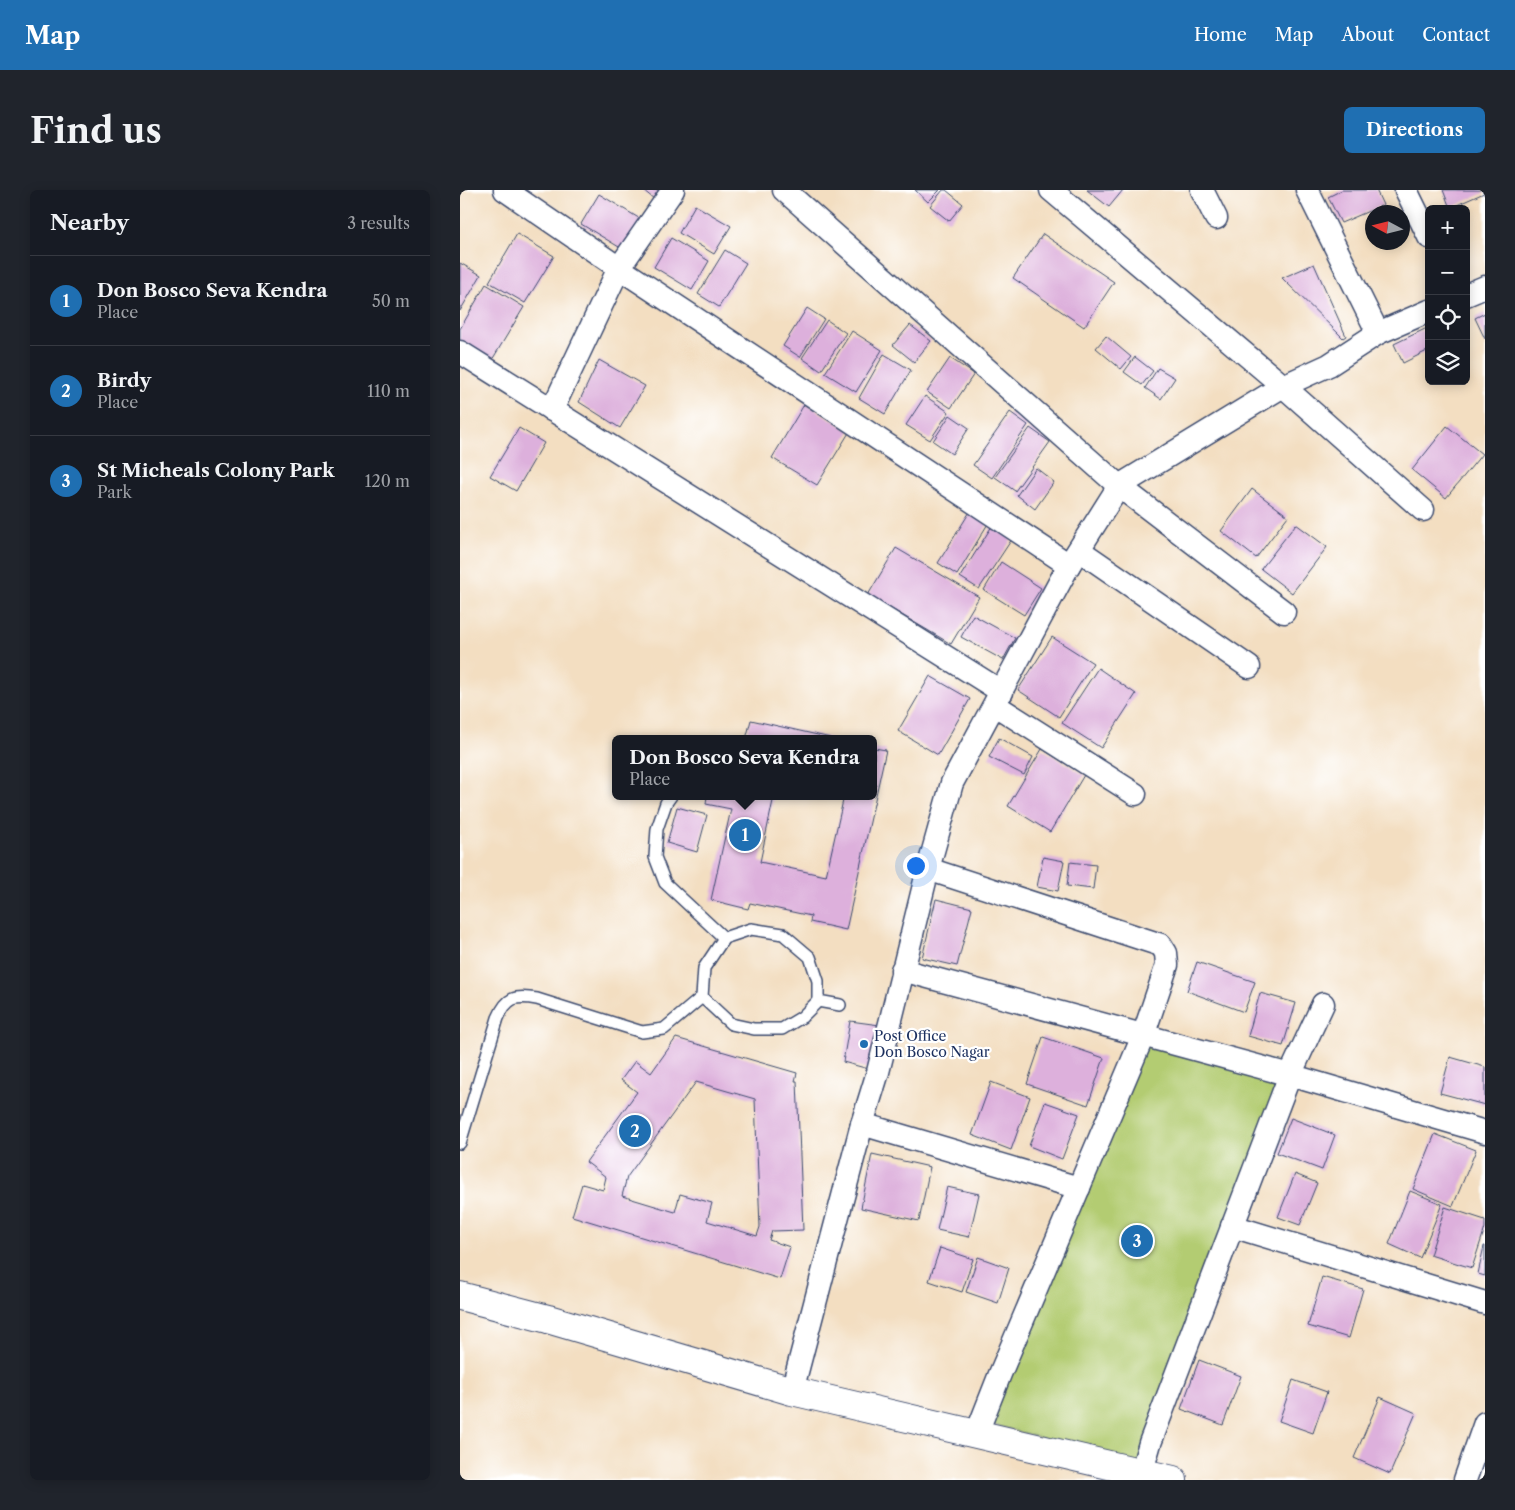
<!DOCTYPE html>
<meta charset="utf-8">
<style>
:root{--surface:#171b24;--page:#20242c;--text:#f1f3f6;--muted:#9ea1a6;--line:#363941;--accent:#1f6fb2}
body{margin:0;font-family:"Libre Caslon Text",serif;background:var(--page);color:var(--text)}
.controls{position:absolute;right:15px;top:15px;display:grid;overflow:hidden;border-radius:8px;box-shadow:0 2px 12px #0003}
.controls button{width:45px;height:45px;display:grid;place-items:center;padding:0;border:0;border-bottom:1px solid var(--line);background:var(--surface);color:var(--text);font:25px sans-serif}
.compass{position:absolute;left:905px;top:15px;width:45px;height:45px;border-radius:50%;background:var(--surface);box-shadow:0 2px 12px #0003;rotate:277deg}
.you{position:absolute;left:455px;top:675px;width:18px;height:18px;margin:-12px;border:4px solid #fff;border-radius:50%;background:#1a73e8;box-shadow:0 0 0 8px #1a73e833}
.badge{display:grid;place-items:center;width:32px;height:32px;border-radius:50%;background:var(--accent);color:#fff;font-size:16px;font-weight:700}
.pin{position:absolute;translate:-50% -50%;border:2px solid #fff;box-shadow:0 1px 5px #0006}
.popup{position:absolute;left:152px;top:545px;width:265px;height:65px;box-sizing:border-box;display:grid;place-content:center;border-radius:8px;background:var(--surface);filter:drop-shadow(0 1px 4px #0005);font-size:16px;white-space:nowrap;color:var(--muted)}
.popup b{font-size:19px;color:var(--text)}
.popup::after{content:'';position:absolute;left:50%;top:100%;margin-left:-10px;border:10px solid transparent;border-top-color:var(--surface)}
.list{margin:0;padding:0;list-style:none}
h2{display:flex;justify-content:space-between;align-items:center;height:65px;margin:0;padding:0 20px;font-size:21px}
h2 small{font-size:16px;font-weight:400;color:var(--muted)}
.list li{display:grid;grid-template-columns:32px 1fr auto;gap:15px;align-items:center;box-sizing:border-box;height:90px;padding:0 20px;border-top:1px solid var(--line)}
.list b{display:block;font-size:19px;white-space:nowrap}
.list p{margin:0;font-size:16px;white-space:nowrap;color:var(--muted)}
.list em{font-size:16px;font-style:normal;color:var(--muted)}
.icon{flex:none;width:28px;height:28px;fill:none;stroke:currentColor;stroke-width:2;stroke-linecap:round;stroke-linejoin:round}
.map{position:relative;flex:none;width:1025px;height:1290px;overflow:hidden;border-radius:8px}
header{display:flex;align-items:center;gap:30px;box-sizing:border-box;height:70px;padding:0 25px;background:var(--accent);color:#fff}
header strong{font-size:24px}
nav{display:flex;gap:28px;margin-inline-start:auto;font-size:18px}
.intro{display:flex;align-items:center;justify-content:space-between;box-sizing:border-box;height:120px;padding:0 30px}
h1{margin:0;font-size:35px}
.button{padding:12px 22px;border-radius:8px;background:var(--accent);color:#fff;font-size:18px;font-weight:700}
main{display:flex;gap:30px;padding:0 30px}
aside{flex:1;background:var(--surface);border-radius:8px;box-shadow:0 2px 12px #0003}
.map>svg:first-child{display:block}
</style>
<header>
<strong>Map</strong>
<nav><a>Home</a><a>Map</a><a>About</a><a>Contact</a></nav>
</header>
<div class="intro"><h1>Find us</h1><a class="button">Directions</a></div>
<main>
<aside>
<h2>Nearby<small>3 results</small></h2>
<ul class="list">
<li><span class="badge">1</span><div><b>Don Bosco Seva Kendra</b><p>Place</p></div><em>50 m</em></li>
<li><span class="badge">2</span><div><b>Birdy</b><p>Place</p></div><em>110 m</em></li>
<li><span class="badge">3</span><div><b>St Micheals Colony Park</b><p>Park</p></div><em>120 m</em></li>
</ul>
</aside>
<div class="map">
<svg width="1025" height="1290" viewBox="0 0 1025 1290">
<rect width="100%" height="100%" fill="#fff"/>
<filter id="ink" filterUnits="userSpaceOnUse"><feTurbulence type="fractalNoise" baseFrequency=".02" numOctaves="2"/><feDisplacementMap in="SourceGraphic" scale="10" xChannelSelector="R" yChannelSelector="G"/><feConvolveMatrix kernelMatrix="1 2 1 2 8 2 1 2 1" color-interpolation-filters="sRGB"/></filter>
<filter id="wash" filterUnits="userSpaceOnUse"><feTurbulence type="fractalNoise" baseFrequency=".0096" numOctaves="4" result="noise"/><feDisplacementMap in="SourceGraphic" scale="20" xChannelSelector="R" yChannelSelector="G"/><feGaussianBlur stdDeviation="1.12" result="paint"/><feColorMatrix in="noise" values="0 0 0 0 0 0 0 0 0 0 0 0 0 0 0 0 0 1.4 0 .05"/><feComposite in="paint" operator="in"/></filter>
<g filter="url(#wash)">
<rect width="100%" height="100%" fill="#f3dec1"/>
<path fill="#b3cc72" stroke="#677e68" d="M683,837L830,876L678,1275L516,1230Z"/>
<g id="blocks">
<g fill="#ddb0dc" fill-rule="evenodd">
<path d="M183,0H201L194,9Z"/>
<path d="M455,0H480L468,12Z"/>
<path d="M483,0H486L503,14L489,31L470,16Z"/>
<path d="M627,0H663L649,17Z"/>
<path d="M882,0H916L923,15L881,33L868,7Z"/>
<path d="M983,0H1022L1024,3L990,18Z"/>
<path d="M139,4L182,30L164,60L121,34Z"/>
<path d="M235,15L271,36L254,64L219,43Z"/>
<path d="M57,44L94,66L65,113L29,92Z"/>
<path d="M583,44L654,92L624,137L553,88Z"/>
<path d="M211,48L249,71L232,100L194,77Z"/>
<path d="M265,60L286,73L259,117L238,104Z"/>
<path d="M0,73L21,85L0,121Z"/>
<path d="M854,74L886,146L883,148L822,88Z"/>
<path d="M26,94L64,117L32,170L0,151V139Z"/>
<path d="M347,118L364,129L340,167L323,156Z"/>
<path d="M1025,123V149L1015,128Z"/>
<path d="M367,130L386,143L361,181L342,168Z"/>
<path d="M450,135L471,151L454,172L433,155Z"/>
<path d="M967,138L969,142V160L943,173L934,154Z"/>
<path d="M392,141L422,160L396,202L365,183Z"/>
<path d="M646,146L671,167L661,179L636,158Z"/>
<path d="M424,164L451,180L425,224L399,208Z"/>
<path d="M675,167L693,181L682,195L664,182Z"/>
<path d="M490,168L514,184L491,218L467,202Z"/>
<path d="M139,170L185,196L160,238L119,212Z"/>
<path d="M698,178L715,188L701,209L685,198Z"/>
<path d="M465,206L489,222L470,250L446,235Z"/>
<path d="M345,213L390,241L357,295L312,268Z"/>
<path d="M550,222L568,235L532,288L513,275Z"/>
<path d="M490,225L509,238L492,264L473,251Z"/>
<path d="M987,236L1022,264L986,308L952,280Z"/>
<path d="M59,238L84,253L56,301L30,286Z"/>
<path d="M570,238L590,252L555,301L535,287Z"/>
<path d="M576,278L594,292L575,319L557,305Z"/>
<path d="M792,299L828,326L796,368L761,341Z"/>
<path d="M511,320L529,332L497,385L478,373Z"/>
<path d="M836,334L867,357L832,403L801,379Z"/>
<path d="M532,336L552,349L519,399L500,387Z"/>
<path d="M436,358L519,407L491,454L408,405Z"/>
<path d="M541,372L581,398L564,425L524,400Z"/>
<path d="M513,425L555,448L543,470L501,447Z"/>
<path d="M592,447L633,473L599,527L558,500Z"/>
<path d="M638,478L676,504L641,558L602,533Z"/>
<path d="M470,486L510,509L478,565L438,541Z"/>
<path d="M291,530L371,548L370,549H286Z"/>
<path d="M539,548L573,567L564,585L529,567Z"/>
<path d="M414,558L426,560L386,740L350,732L351,726L290,713L288,719L251,710L271,619L246,614L247,606H314L300,672L366,686L384,606H414Z"/>
<path d="M582,559L624,585L590,642L548,616Z"/>
<path d="M217,617L247,625L237,662L207,653Z"/>
<path d="M583,667L604,671L598,701L577,697Z"/>
<path d="M610,672L636,675L633,699L607,696Z"/>
<path d="M476,709L512,718L497,776L462,768Z"/>
<path d="M737,772L795,792L784,822L727,801Z"/>
<path d="M800,803L836,813L823,856L788,846Z"/>
<path d="M390,831L427,836L416,881L383,872Z"/>
<path d="M583,847L644,868L628,915L567,894Z"/>
<path d="M216,848L337,883L335,891H337L343,1040L312,1041L309,1050L330,1057L320,1089L112,1026L122,994L143,1000L146,987L126,972L177,902L161,890L175,871L191,883ZM236,892L295,909L300,1037L297,1046L247,1031L252,1013L220,1004L215,1022L162,1006L167,987Z"/>
<path d="M990,867L1025,877V915L980,903Z"/>
<path d="M531,892L570,907L551,960L512,945Z"/>
<path d="M585,912L619,924L602,969L569,956Z"/>
<path d="M831,928L875,945L862,980L817,963Z"/>
<path d="M975,944L1016,960L993,1016L953,999Z"/>
<path d="M412,964L470,977L459,1031L401,1018Z"/>
<path d="M835,984L857,993L840,1035L818,1027Z"/>
<path d="M487,997L519,1004L509,1047L477,1040Z"/>
<path d="M950,1001L982,1014L960,1068L929,1054Z"/>
<path d="M985,1017L1025,1030V1038L1012,1078L970,1065Z"/>
<path d="M1024,1056H1025V1086L1018,1084Z"/>
<path d="M480,1058L513,1069L502,1102L469,1091Z"/>
<path d="M518,1067L549,1078L538,1113L506,1102Z"/>
<path d="M862,1087L903,1099L889,1148L848,1136Z"/>
<path d="M739,1170L781,1186L763,1235L721,1219Z"/>
<path d="M833,1190L867,1202L853,1243L819,1231Z"/>
<path d="M920,1207L956,1223L930,1284L894,1268Z"/>
</g>
</g>
</g>
<g filter="url(#ink)">
<use href="#blocks" fill-opacity="0" stroke="#3b496d" stroke-width="1"/>
<g fill="none" stroke-linecap="round" stroke-linejoin="round">
<g stroke="#3b496d" stroke-width="14">
<g id="service">
<path d="M211,606L206,613L197,639L195,667L205,693L264,748"/>
<path d="M242,807L271,834L294,839H322L342,827L358,811"/>
<path d="M0,953L38,828C47,807 55,805 77,809L182,842L204,839L242,807L244,778L264,748L291,739L323,744L350,767L358,791V811L380,815"/>
</g>
</g>
<g stroke="#3b496d" stroke-width="25">
<g id="minor">
<path d="M45,0L159,78L609,375"/>
<path d="M324,0L659,296L824,422"/>
<path d="M591,0L823,196L963,320"/>
<path d="M742,0L756,28"/>
<path d="M847,0L918,143"/>
<path d="M946,0L969,47"/>
<path d="M1006,105L1025,97"/>
<path d="M0,162L542,502"/>
<path d="M92,220L159,78L213,0"/>
<path d="M619,360L789,477"/>
<path d="M535,515L675,604"/>
<path d="M468,679L701,755L706,763L707,775L683,846L540,1184L516,1245"/>
<path d="M442,780L830,885L1025,942"/>
<path d="M402,934L619,998"/>
<path d="M772,1036L1025,1113"/>
<path d="M332,1201L402,934L418,882L468,679L492,593L609,375L659,296L823,196L869,175L918,143L969,121"/>
<path d="M681,1284L690,1253L830,885L863,814"/>
<path d="M1005,1290L1025,1233"/>
</g>
</g>
<g stroke="#3b496d" stroke-width="30">
<path id="secondary" d="M0,1106L88,1129L332,1201L713,1290"/>
</g>
<use href="#service" stroke="#fff" stroke-width="11"/>
<use href="#minor" stroke="#fff" stroke-width="22"/>
<use href="#secondary" stroke="#fff" stroke-width="28"/>
</g>
</g>
<circle fill="#1f6fb2" stroke="#fff" stroke-width="2" cx="404" cy="854" r="5"/>
<g text-anchor="middle" dominant-baseline="central" stroke-width="4.5" stroke-linejoin="round" paint-order="stroke">
<g font-size="14" fill="#1b2f5e" stroke="#fff" text-anchor="start">
<text x="414" y="846">Post Office<tspan x="414" dy="16">Don Bosco Nagar</tspan></text>
</g>
</g>
</svg>
<div class="controls">
<button>+</button>
<button>−</button>
<button><svg class="icon" aria-label="locate" viewBox="0 0 24 24"><circle cx="12" cy="12" r="6"/><path d="M12 2v4M12 18v4M2 12h4M18 12h4"/></svg></button>
<button><svg class="icon" aria-label="layers" viewBox="0 0 24 24"><path d="M12 4l9 5-9 5-9-5zM3 14l9 5 9-5"/></svg></button>
</div>
<svg class="compass" viewBox="-18 -18 36 36"><path d="M0-13l5 13h-10z" fill="#e53935"/><path d="M0 13l5-13h-10z" fill="#9ea1a6"/></svg>
<div class="you"></div>
<div class="pin badge" style="left:285px;top:645px">1</div>
<div class="popup"><b>Don Bosco Seva Kendra</b>Place</div>
<div class="pin badge" style="left:175px;top:941px">2</div>
<div class="pin badge" style="left:677px;top:1051px">3</div>
</div>
</main>
